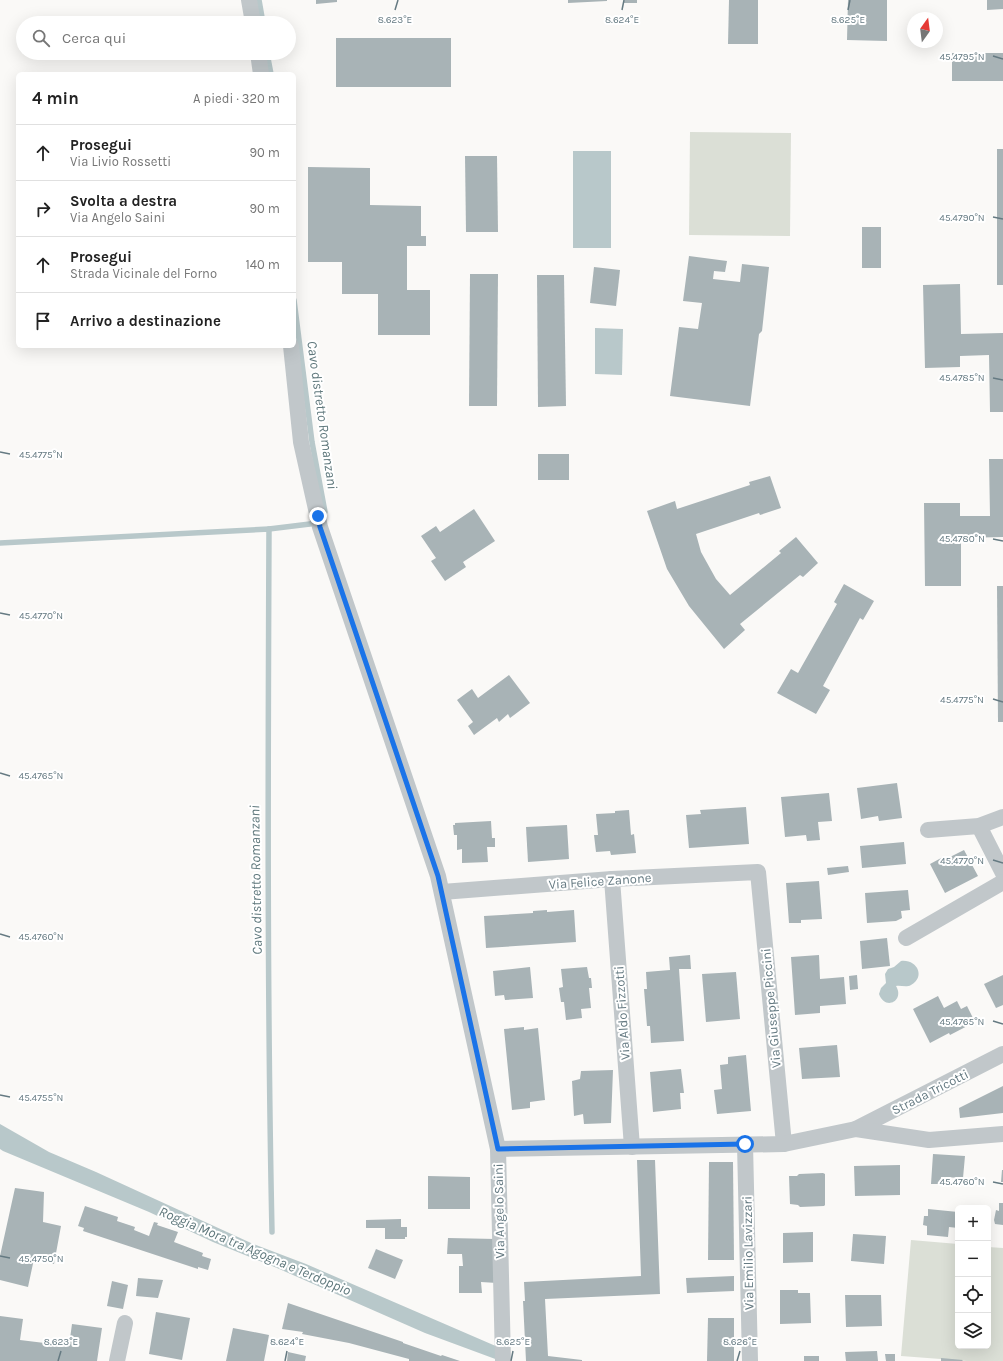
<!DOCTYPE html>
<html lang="it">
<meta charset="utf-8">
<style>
:root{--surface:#fff;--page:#f2f2f2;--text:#222;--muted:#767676;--line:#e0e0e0}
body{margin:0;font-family:Karla,sans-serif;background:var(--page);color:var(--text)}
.controls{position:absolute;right:12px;bottom:12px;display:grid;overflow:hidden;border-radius:6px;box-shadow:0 4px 16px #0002}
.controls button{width:36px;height:36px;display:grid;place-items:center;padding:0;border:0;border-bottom:1px solid var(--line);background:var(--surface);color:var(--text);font:20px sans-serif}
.compass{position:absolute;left:907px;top:12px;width:36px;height:36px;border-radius:50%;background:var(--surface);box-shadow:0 4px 16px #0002;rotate:14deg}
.stop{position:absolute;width:12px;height:12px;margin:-9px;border:3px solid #1a73e8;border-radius:50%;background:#fff}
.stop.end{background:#1a73e8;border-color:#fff;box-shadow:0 1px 4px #0008}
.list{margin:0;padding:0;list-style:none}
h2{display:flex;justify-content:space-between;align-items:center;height:52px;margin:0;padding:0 16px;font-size:17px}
h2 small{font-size:13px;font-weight:400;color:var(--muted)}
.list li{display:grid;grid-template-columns:26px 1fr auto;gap:12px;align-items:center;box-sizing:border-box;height:56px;padding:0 16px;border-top:1px solid var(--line)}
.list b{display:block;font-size:15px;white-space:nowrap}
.list p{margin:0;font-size:13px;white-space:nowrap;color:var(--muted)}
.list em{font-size:13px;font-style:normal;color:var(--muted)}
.icon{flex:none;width:22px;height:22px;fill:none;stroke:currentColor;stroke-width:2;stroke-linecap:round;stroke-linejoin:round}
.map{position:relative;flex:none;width:1003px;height:1361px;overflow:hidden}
.search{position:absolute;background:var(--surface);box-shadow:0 4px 16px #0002;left:16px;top:16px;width:280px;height:44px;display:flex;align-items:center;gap:10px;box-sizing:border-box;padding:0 14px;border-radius:22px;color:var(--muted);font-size:15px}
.panel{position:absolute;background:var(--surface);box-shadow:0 4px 16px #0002;left:16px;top:72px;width:280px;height:276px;border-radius:6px}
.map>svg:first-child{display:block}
</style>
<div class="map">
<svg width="1003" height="1361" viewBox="0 0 1003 1361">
<rect width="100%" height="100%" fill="#faf9f7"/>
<g fill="#dbdfd6">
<path d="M690,132L791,133L790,236L689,235Z"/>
<path d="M911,1240L958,1244V1346H988V1247L1003,1248V1361H967L901,1356Z"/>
</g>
<g fill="#b8c8ca">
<rect x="573" y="151" width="38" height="97"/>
<path d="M595,328L623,329L622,375L595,374Z"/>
<path d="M901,961C917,959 926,977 911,985C906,988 901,985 896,986C905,1001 885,1011 879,994L881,988L886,983L885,974L888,969L894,967Z"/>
<path d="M0,1124L49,1152L96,1172L251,1243L306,1264L498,1347V1360L425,1333L277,1268L213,1242L149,1212L3,1151L0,1149Z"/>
</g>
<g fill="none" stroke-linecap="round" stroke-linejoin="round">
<g stroke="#b8c8ca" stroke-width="5.5">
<path d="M259,0L263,23"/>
<path d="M267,53L271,74"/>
<path d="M294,300L312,442L325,512"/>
<path d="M269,529L318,523"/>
<path d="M0,543L269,529C268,763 267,998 272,1232"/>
</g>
</g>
<g fill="#a8b3b6">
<path d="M316,0H337V2L316,4Z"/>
<path d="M568,0H607V1L568,3Z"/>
<rect x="624" y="0" width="13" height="3"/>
<path d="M729,0H758V44H728Z"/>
<path d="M848,0H887V41L847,40Z"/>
<path d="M987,0H1003V9L987,10Z"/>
<rect x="336" y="38" width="115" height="49"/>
<rect x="952" y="53" width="51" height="28"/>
<rect x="997" y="149" width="6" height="136"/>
<path d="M465,156H497L498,232H466Z"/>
<path d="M308,167L370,168V205L421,206V236H426V246H407V290H430V335H378V294H342V262H308Z"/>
<rect x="862" y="227" width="19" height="41"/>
<path d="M689,256L727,261L725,272L714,271L713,279L740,282L742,264L769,267L762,331L759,334L750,406L670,396L679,327L698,329L702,303L683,301Z"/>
<path d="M594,267L620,270L616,306L590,303Z"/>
<path d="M470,274H498L497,406H469Z"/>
<path d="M537,275H564L566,406L538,407Z"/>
<path d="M960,284L961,334L1003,333V412H990L989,355L960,356V367L925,368L923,285Z"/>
<rect x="538" y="454" width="31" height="26"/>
<path d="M989,459H1003V537L961,538V586H925L924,503H960V516H990Z"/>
<path d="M770,476L781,508L760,515L759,513L696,534L701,552L716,579L730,595L781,553L779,551L796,537L818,563L803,577L800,575L740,624L745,630L724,649L689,606L667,569L647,511L675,501L677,509L750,485L749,482Z"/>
<path d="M474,509L495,541L463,562L466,567L445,581L431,561L436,558L421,536L436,526L440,532Z"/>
<path d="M844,584L874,601L863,620L860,618L823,686L830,690L816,714L777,693L791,669L798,673L837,604L834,602Z"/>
<path d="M997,586H1003V722H998Z"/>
<path d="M509,675L530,703L510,718L508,714L499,722L497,718L474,735L468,726L473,722L457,700L472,689L478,698Z"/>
<path d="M897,783L902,818L879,821L878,816L861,819L857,788Z"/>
<path d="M829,793L832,821L818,822L820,840L807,841L806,835L785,837L781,797Z"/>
<path d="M746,807L749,844L689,848L686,815L701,814L700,810Z"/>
<path d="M629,810L631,835L634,834L636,853L611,855L610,851L596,852L594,835H598L596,814L615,813V811Z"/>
<path d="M491,821L492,838H495V847H487L488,862L462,863V849L457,850V835H454L453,825H455V823Z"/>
<path d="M567,825L569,859L528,862L526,827Z"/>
<path d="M904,842L906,864L862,868L860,846Z"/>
<path d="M964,850L978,876L945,893L930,864L943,857L944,860Z"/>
<path d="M848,866L849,872L828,875L827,868Z"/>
<path d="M819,881L822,919L801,920V923H789L786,883Z"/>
<path d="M908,890L910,910L901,911L902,918L896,921L867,923L865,893Z"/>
<path d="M547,910V912L574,910L576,942L486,948L484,916L533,913V911Z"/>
<path d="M887,938L890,966L862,969L860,941Z"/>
<path d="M690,955L691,969H679L684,1041L651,1043L650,1026H647L644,989H647L646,972L670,970L669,957Z"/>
<path d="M819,955L820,979L844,977L846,1004L820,1006V1013L795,1015L791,957Z"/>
<path d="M530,967L533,998L505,1000L504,995L495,996L493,971Z"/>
<path d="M587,967L589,978H591L592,988H589L591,1008L581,1009L582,1018L566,1020L564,1002H561L559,988L563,987L561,969Z"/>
<path d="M736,972L740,1019L706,1022L702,974Z"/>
<path d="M857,975L858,989L850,990L849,976Z"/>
<path d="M1003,975V1005L996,1008L984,984Z"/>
<path d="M938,996L944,1008L957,1001L961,1009L967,1006L975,1022L950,1035L949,1033L930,1043L913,1009Z"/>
<path d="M524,1027V1030L538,1028L545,1100L530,1102V1108L512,1110L504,1029Z"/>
<path d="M837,1045L840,1077L802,1079L799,1048Z"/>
<path d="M746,1055L751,1111L717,1114L714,1090L722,1089L720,1065L728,1064V1057Z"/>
<path d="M681,1069L684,1093H680L681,1109L653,1112L650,1072Z"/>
<path d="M613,1070L611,1123L584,1124L583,1114L574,1116L572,1081L580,1079L581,1071Z"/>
<path d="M1003,1086V1113L960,1118L959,1108Z"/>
<path d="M933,1154L965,1156L963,1178L941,1177V1184H931Z"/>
<path d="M637,1160H655L660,1294L545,1299L548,1356L582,1360V1361H526L523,1301H525L524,1282L641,1276Z"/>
<path d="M709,1162H733L734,1260H708Z"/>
<path d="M900,1165V1195L855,1196L854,1166Z"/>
<path d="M1002,1170H1003V1182H1001Z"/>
<path d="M823,1173L825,1174V1205L824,1206L800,1207L798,1205L790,1204L789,1176H797L799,1174Z"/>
<path d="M428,1176L470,1177V1209H428Z"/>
<path d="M15,1188L44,1192L43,1222L61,1226L54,1264L34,1259L28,1287L0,1280V1256Z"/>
<path d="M999,1203H1003V1225L995,1224L994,1220L996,1210L999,1211Z"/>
<path d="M85,1206L118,1217L117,1221L135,1227L134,1230L149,1236L154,1222L158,1223L157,1225L178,1232L174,1242L203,1253L202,1256L211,1259L208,1270L198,1267V1269L83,1231L84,1228L78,1226Z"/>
<path d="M928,1209L958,1212V1228L949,1227L948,1237L927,1235V1226L923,1225L924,1216H928Z"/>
<path d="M401,1219V1227H407V1237H405V1239H385V1228H366V1220Z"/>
<path d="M813,1232V1262L783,1263V1233Z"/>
<path d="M853,1234L886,1236L884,1264L851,1261Z"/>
<path d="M448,1238L496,1239L497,1283L481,1282L482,1293H459V1266H463L462,1254H447Z"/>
<path d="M376,1249L403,1260L395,1279L368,1268Z"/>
<path d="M734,1276V1291L687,1293L686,1278Z"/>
<path d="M138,1278L163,1280L158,1298L136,1296Z"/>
<path d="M112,1281L128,1285L123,1309L107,1306Z"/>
<path d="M780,1290H798V1293H810L811,1323L780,1324Z"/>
<path d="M845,1295H881L882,1326L846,1327Z"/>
<path d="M288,1303L403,1342V1343L441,1356L442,1355L460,1361H409V1359L349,1343L302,1334L303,1332L282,1329Z"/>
<path d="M156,1312L190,1318L182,1360L149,1354Z"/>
<path d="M0,1316L23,1319L20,1340L69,1346L72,1324L102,1328L97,1361H0Z"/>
<path d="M708,1318H734V1361H707Z"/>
<path d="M233,1328L269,1335L264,1361H226Z"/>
<path d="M877,1351L878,1361H846L845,1352Z"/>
<path d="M288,1352L306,1356L305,1361H287Z"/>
<path d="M885,1354H895V1361H886Z"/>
<rect x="804" y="1356" width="15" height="5"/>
<path d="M941,1358L963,1360L962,1361H941Z"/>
</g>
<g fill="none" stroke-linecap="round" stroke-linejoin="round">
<g stroke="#c1c7ca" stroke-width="16">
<path d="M249,0L253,23"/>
<path d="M258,53L261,74"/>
<path d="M291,346L301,442L320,527L438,876L498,1149L503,1361"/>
<path d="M979,826L1003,873"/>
<path d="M928,830L979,826L1003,817"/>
<path d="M612,879L632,1147"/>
<path d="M442,892L612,879L758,872L784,1144"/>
<path d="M906,938L1003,882"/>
<path d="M856,1129L1003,1054"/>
<path d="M745,1144L750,1361"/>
<path d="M498,1149L784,1144L856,1129L929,1140L1003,1134"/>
<path d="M117,1361L125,1323"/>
</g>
</g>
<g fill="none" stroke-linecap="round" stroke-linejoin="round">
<path stroke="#1a73e8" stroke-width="5" d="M318,516L320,527L438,876L498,1149L745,1144"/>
</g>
<path fill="none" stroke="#657a82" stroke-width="1.5" d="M395,10L398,0M622,10L624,0M848,10L850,0M993,56L1003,59M993,217L1003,219M993,378L1003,380M0,452L10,454M993,539L1003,541M0,613L10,615M993,699L1003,702M0,773L10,776M993,860L1003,863M0,934L10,937M993,1021L1003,1024M0,1095L10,1097M993,1182L1003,1184M0,1256L10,1258M58,1361L61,1351M285,1361L287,1351M511,1361L513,1351M737,1361L740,1351"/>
<g text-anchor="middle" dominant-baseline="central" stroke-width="4" stroke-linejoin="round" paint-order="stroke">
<g font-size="13" fill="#657a82" stroke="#fff">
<text transform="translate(600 881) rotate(-4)">Via Felice Zanone</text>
<text transform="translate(771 1008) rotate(-95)">Via Giuseppe Piccini</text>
<text transform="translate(622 1013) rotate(-94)">Via Aldo Fizzotti</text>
<text transform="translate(930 1092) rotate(-27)">Strada Tricotti</text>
<text transform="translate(499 1211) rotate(-91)">Via Angelo Saini</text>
<text transform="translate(748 1253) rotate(-91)">Via Emilio Lavizzari</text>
</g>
<g font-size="14" font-style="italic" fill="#5f787c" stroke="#fff">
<text transform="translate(322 415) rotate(82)">Cavo distretto Romanzani</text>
<text transform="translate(256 880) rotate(-91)">Cavo distretto Romanzani</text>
<text transform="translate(255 1251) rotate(23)">Roggia Mora tra Agogna e Terdoppio</text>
</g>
</g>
<g font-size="10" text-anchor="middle" fill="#657a82" stroke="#fff" stroke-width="4" stroke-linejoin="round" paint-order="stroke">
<text x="395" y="23">8.623°E</text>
<text x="622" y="23">8.624°E</text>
<text x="848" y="23">8.625°E</text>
<text x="962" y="60">45.4795°N</text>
<text x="962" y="221">45.4790°N</text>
<text x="962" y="381">45.4785°N</text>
<text x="41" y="458">45.4775°N</text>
<text x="962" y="542">45.4780°N</text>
<text x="41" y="619">45.4770°N</text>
<text x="962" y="703">45.4775°N</text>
<text x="41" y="779">45.4765°N</text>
<text x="962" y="864">45.4770°N</text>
<text x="41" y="940">45.4760°N</text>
<text x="962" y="1025">45.4765°N</text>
<text x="41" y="1101">45.4755°N</text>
<text x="962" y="1185">45.4760°N</text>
<text x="41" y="1262">45.4750°N</text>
<text x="61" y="1345">8.623°E</text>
<text x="287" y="1345">8.624°E</text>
<text x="513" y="1345">8.625°E</text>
<text x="740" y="1345">8.626°E</text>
</g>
</svg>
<div class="controls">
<button>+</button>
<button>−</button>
<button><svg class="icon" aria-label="locate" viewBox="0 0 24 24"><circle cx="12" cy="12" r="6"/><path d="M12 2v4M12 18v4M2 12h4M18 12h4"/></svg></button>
<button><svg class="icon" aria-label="layers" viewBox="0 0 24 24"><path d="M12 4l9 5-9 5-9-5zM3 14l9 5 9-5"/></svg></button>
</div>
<svg class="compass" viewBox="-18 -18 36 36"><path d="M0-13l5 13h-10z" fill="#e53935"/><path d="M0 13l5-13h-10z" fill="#767676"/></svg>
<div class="stop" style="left:745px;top:1144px"></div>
<div class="stop end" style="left:318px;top:516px"></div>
<div class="search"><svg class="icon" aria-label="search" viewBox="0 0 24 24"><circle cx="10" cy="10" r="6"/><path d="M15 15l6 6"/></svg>Cerca qui</div>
<section class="panel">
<h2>4 min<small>A piedi · 320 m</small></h2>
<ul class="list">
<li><svg class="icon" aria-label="ahead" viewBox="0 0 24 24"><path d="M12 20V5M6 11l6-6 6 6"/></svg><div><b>Prosegui</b><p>Via Livio Rossetti</p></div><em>90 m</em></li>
<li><svg class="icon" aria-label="right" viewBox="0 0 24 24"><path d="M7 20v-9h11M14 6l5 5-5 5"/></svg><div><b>Svolta a destra</b><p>Via Angelo Saini</p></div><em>90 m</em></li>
<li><svg class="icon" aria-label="ahead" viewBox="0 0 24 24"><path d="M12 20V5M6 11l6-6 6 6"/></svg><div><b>Prosegui</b><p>Strada Vicinale del Forno</p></div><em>140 m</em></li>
<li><svg class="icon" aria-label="arrive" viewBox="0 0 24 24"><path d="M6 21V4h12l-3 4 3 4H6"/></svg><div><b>Arrivo a destinazione</b></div></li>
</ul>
</section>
</div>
